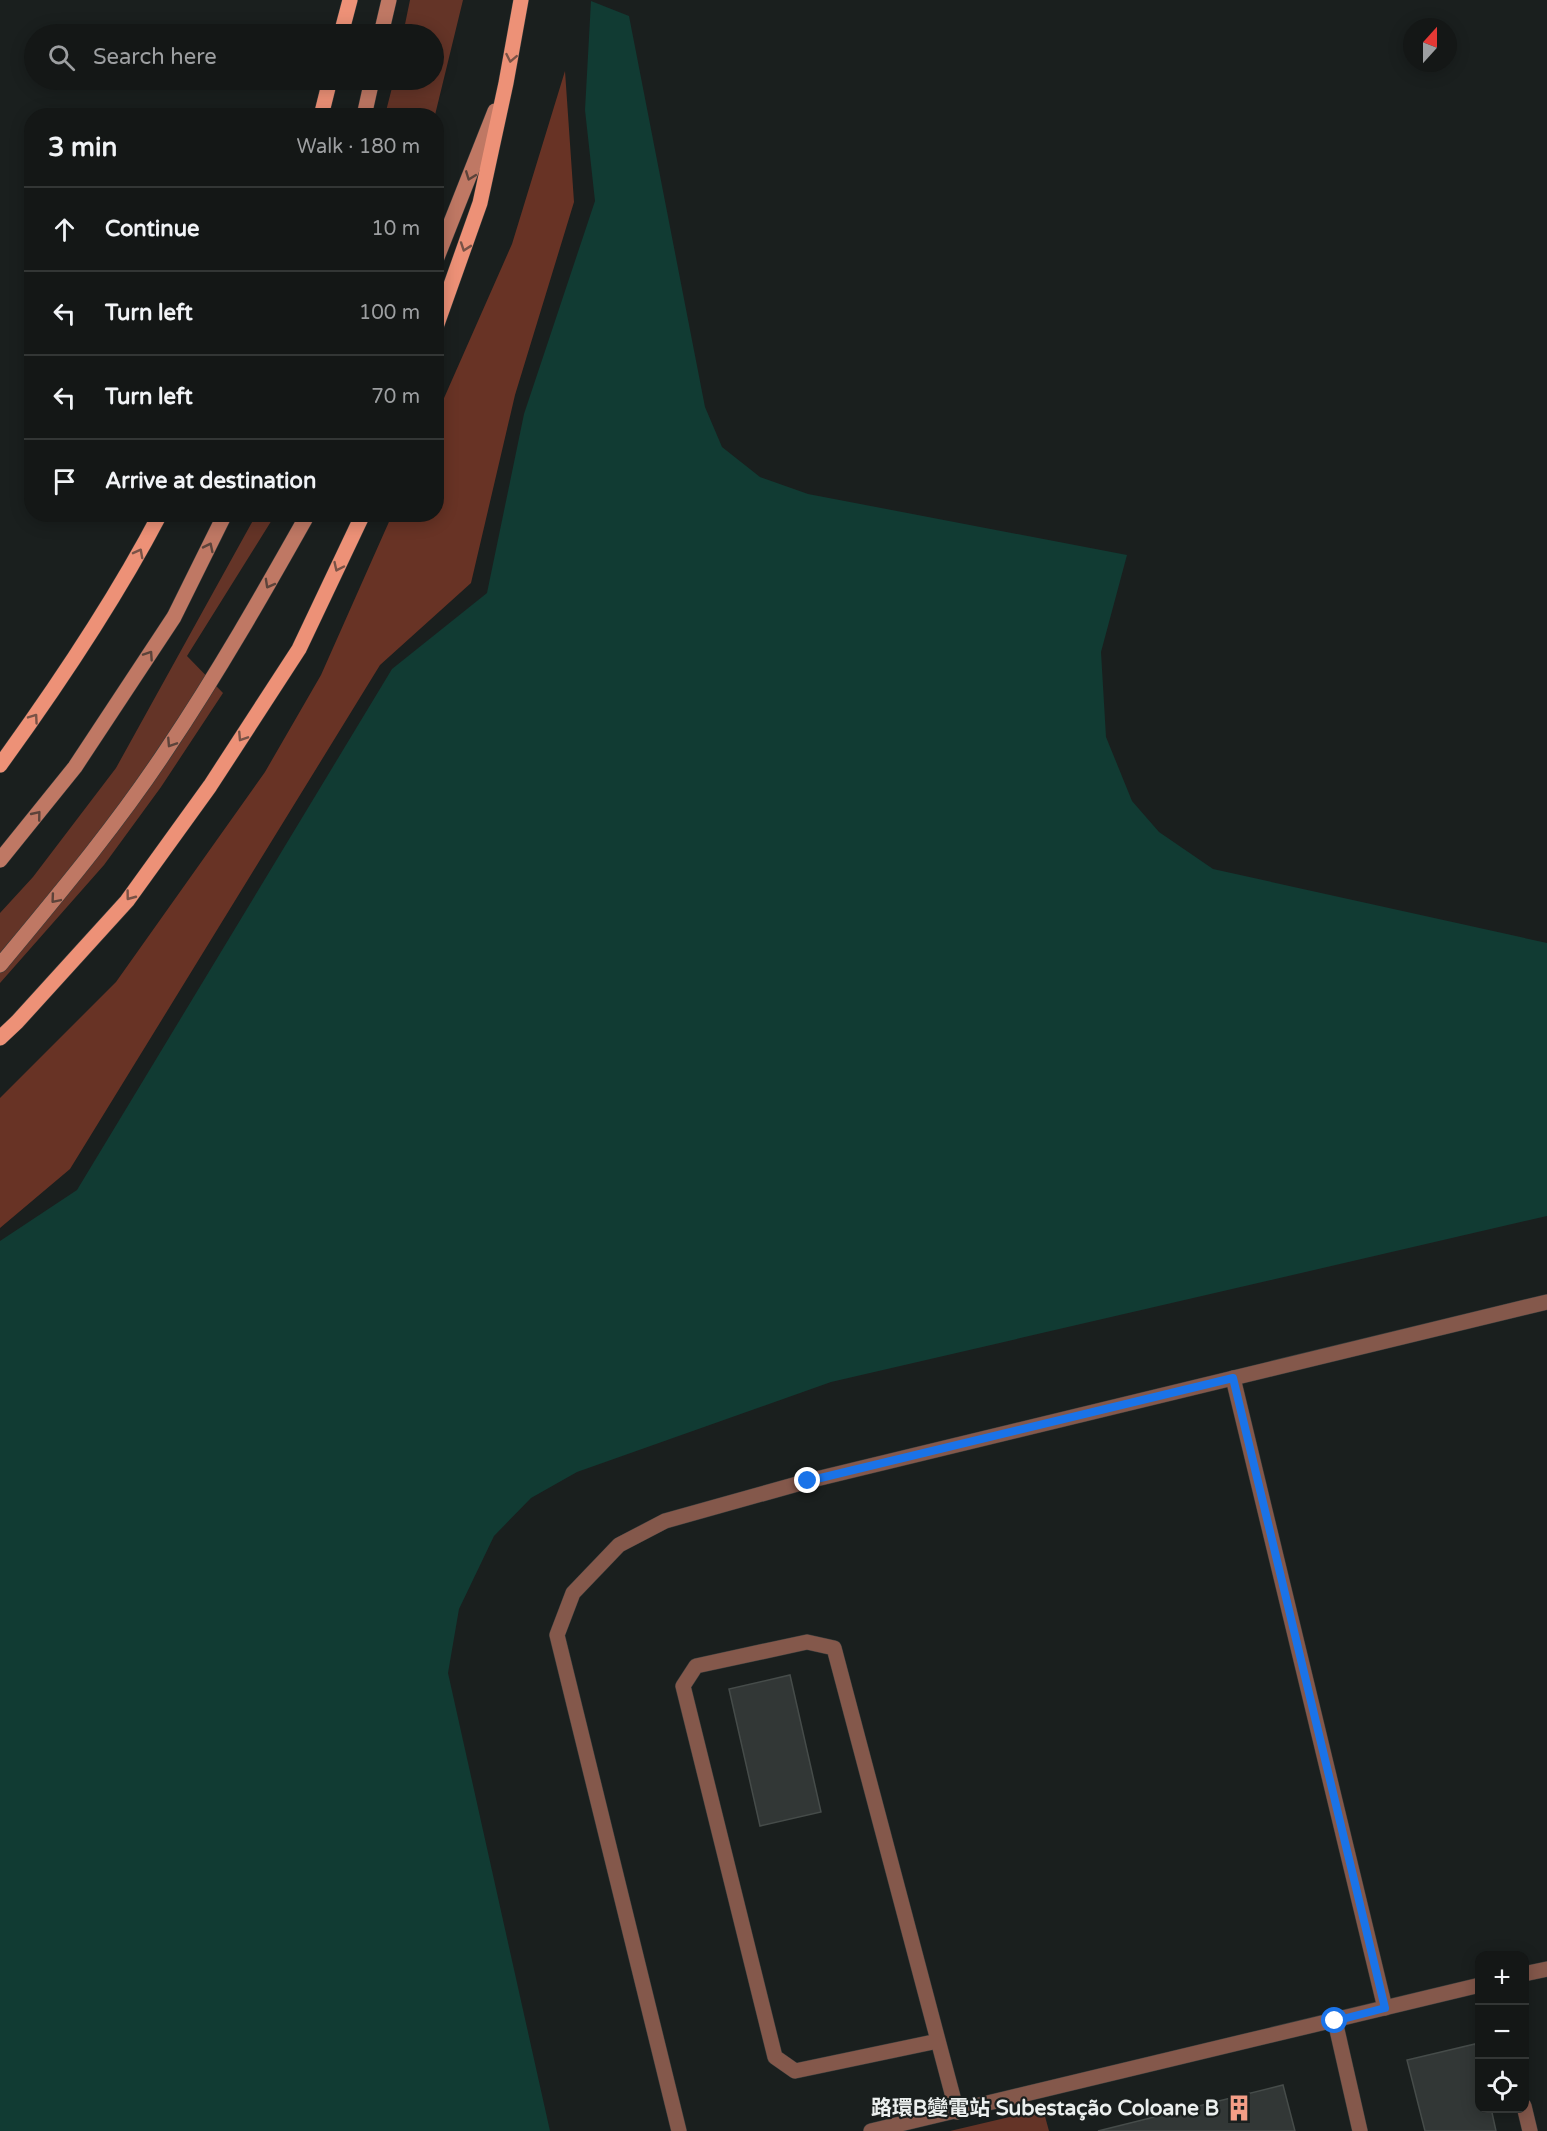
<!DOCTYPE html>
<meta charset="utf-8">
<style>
:root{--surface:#141716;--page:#1d201f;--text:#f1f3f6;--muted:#9d9fa1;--line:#333635}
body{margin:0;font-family:"Varela Round","Noto Sans SC",sans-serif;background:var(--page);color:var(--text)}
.controls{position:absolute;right:18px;bottom:18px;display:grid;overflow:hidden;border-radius:12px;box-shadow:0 3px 15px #0003}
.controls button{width:54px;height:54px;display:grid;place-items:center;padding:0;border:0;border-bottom:2px solid var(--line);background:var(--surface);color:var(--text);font:30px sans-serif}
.compass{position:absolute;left:1403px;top:18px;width:54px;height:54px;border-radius:50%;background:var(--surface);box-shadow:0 3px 15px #0003;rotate:21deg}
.stop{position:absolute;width:18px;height:18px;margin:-14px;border:4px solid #1a73e8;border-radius:50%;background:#fff}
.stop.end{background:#1a73e8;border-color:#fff;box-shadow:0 2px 6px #0008}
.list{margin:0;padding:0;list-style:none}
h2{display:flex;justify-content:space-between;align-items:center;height:78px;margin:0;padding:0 24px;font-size:26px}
h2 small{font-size:20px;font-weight:400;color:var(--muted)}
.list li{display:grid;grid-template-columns:39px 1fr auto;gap:18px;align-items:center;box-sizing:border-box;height:84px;padding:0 24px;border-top:2px solid var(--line)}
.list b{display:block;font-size:22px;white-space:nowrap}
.list em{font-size:20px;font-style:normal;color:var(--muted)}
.icon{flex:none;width:33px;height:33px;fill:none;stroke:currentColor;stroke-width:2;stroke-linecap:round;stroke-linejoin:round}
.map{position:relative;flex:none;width:1547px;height:2131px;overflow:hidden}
.search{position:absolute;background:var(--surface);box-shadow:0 3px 15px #0003;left:24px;top:24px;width:420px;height:66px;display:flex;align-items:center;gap:15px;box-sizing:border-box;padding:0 21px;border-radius:33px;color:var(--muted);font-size:22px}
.panel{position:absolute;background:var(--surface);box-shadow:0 3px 15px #0003;left:24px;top:108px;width:420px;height:414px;border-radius:24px}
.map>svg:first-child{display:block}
</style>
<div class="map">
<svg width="1547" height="2131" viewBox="0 0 1547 2131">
<rect width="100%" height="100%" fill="#1a1f1e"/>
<g fill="#643427">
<path d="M410,0H463L435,115H385L394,80H434V34H403Z"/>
<path d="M256,515H275L187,656L223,693L161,787L104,865L0,983V913L33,877L116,768Z"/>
<path d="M1043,2109L1049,2131H950Z"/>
</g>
<path fill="#683325" d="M565,71L574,202L515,395L471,583L380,665L70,1169L0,1228V1098L116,982L265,772L321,675L392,515L436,514L437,414L512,244Z"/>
<path fill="#113b33" d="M591,1L629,16L705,407L722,447L760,477L808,494L1127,555L1101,652L1106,737L1132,801L1159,832L1213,869L1547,943V1216L831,1382L577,1472L531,1498L494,1536L459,1609L448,1673L550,2131H0V1241L77,1190L392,669L487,593L524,414L595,201L585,110Z"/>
<g fill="#323736" stroke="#464c4a" stroke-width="1.5">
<path d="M790,1675L821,1812L760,1826L729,1689Z"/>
<path d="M1475,2044L1480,2061V2108H1491L1496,2131H1425L1407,2060Z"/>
<path d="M1283,2085L1295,2131H1098Z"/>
</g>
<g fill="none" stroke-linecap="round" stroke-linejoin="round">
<g stroke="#373c3b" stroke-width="16">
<g id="service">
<path d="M1233,1378L1385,2008"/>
<path d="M1524,1974L1547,1969"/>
<path d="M1335,2021L1360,2131"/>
<path d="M938,2041L795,2071L775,2057L683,1686L696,1666L807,1642L834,1648L957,2112"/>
<path d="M1524,2106L1530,2131"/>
<path d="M679,2131L557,1635L573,1593L619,1545L665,1521L808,1481L1547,1302"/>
<path d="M871,2131L1480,1985"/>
</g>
</g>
<g stroke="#373c3b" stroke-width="16">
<g id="secondary">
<path d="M381,34L389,0"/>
<path d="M364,116L372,80"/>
<path d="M436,260L495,111"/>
<path d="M0,860L75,767L174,617L225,514"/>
<path d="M0,965C58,895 117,825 167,749C218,673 263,594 308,514"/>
</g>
</g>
<g stroke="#373c3b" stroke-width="16">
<g id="primary">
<path d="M341,34L350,0"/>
<path d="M321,116L330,80"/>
<path d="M436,327L480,203L506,83L521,0"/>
<path d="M0,765C58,685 114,602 160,514"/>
<path d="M0,1038L17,1022L127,901L210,786L299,649L363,514"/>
</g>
</g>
<use href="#service" stroke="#84584b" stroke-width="15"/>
<use href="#secondary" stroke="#bf7864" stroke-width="15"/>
<use href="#primary" stroke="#ed9177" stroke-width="15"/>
</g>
<defs><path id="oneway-chevron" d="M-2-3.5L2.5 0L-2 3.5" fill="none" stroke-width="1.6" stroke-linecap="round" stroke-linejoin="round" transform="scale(1.5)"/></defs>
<g stroke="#795246">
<use href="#oneway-chevron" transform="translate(511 58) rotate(101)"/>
<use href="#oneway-chevron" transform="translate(465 247) rotate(109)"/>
<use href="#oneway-chevron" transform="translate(139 553) rotate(-62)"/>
<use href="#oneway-chevron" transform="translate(338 567) rotate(115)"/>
<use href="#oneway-chevron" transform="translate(34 718) rotate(-55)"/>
<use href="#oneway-chevron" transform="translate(242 737) rotate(123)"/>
<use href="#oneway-chevron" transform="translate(130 896) rotate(127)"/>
</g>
<g stroke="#5c433a">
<use href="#oneway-chevron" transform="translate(470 176) rotate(111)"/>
<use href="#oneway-chevron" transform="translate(209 547) rotate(-64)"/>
<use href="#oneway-chevron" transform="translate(269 584) rotate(119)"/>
<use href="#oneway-chevron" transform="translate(149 655) rotate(-56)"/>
<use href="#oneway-chevron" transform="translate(171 743) rotate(123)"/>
<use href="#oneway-chevron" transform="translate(37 815) rotate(-51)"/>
<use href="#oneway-chevron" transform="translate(55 899) rotate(130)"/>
</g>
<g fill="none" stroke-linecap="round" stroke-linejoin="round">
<path stroke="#1a73e8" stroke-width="8" d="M808,1481L1233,1378L1385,2008L1335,2021"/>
</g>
<defs>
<g id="building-bare" transform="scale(2.07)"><path d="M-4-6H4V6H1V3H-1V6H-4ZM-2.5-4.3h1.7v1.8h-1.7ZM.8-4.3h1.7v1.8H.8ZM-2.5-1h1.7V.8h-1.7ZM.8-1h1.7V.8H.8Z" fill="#f49e87" stroke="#1a1f1e" stroke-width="2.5" paint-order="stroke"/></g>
</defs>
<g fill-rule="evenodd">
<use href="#building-bare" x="1239" y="2108"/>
</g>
<g text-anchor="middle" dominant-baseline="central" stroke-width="4.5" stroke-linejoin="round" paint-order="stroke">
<g font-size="21" font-weight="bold" fill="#ebefee" stroke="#1a1f1e" text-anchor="end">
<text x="1219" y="2108">路環B變電站 Subestação Coloane B</text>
</g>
</g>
</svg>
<div class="controls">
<button>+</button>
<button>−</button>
<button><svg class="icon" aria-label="locate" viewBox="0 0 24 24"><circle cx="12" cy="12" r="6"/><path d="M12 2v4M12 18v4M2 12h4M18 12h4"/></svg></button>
</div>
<svg class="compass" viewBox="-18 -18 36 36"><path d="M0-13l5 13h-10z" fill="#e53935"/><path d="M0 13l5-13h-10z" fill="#9d9fa1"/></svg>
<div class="stop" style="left:1335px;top:2021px"></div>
<div class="stop end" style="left:808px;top:1481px"></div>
<div class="search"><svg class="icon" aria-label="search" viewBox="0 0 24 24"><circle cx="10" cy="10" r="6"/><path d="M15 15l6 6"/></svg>Search here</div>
<section class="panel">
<h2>3 min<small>Walk · 180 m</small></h2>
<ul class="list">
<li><svg class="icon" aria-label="ahead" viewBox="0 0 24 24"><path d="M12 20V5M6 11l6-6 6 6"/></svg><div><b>Continue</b></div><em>10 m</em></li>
<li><svg class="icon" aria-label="left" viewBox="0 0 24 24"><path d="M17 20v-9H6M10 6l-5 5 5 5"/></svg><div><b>Turn left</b></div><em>100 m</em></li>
<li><svg class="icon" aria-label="left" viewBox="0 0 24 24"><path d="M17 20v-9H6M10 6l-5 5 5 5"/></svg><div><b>Turn left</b></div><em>70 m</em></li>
<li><svg class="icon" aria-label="arrive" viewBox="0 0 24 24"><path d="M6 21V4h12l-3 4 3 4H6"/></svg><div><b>Arrive at destination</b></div></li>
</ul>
</section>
</div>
